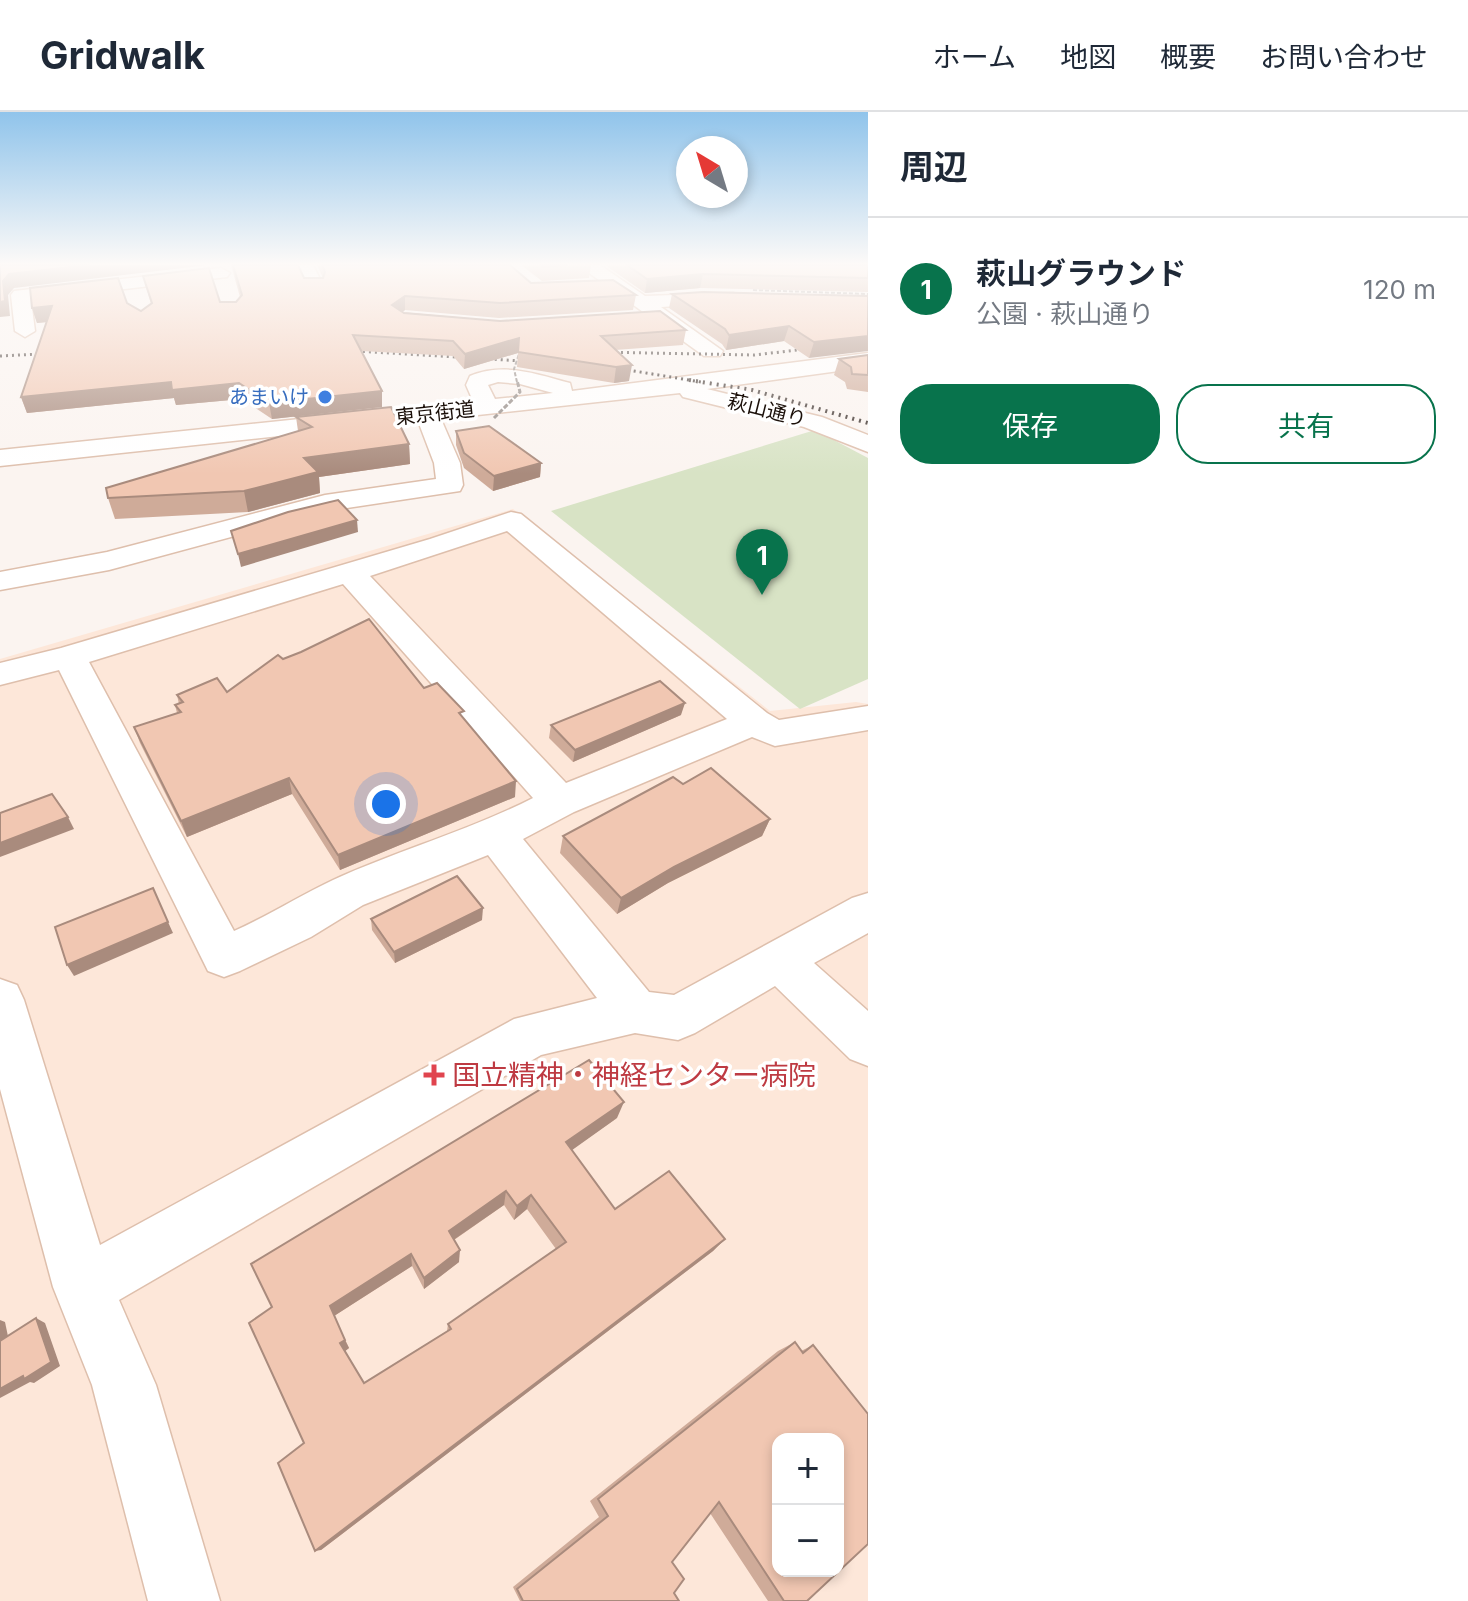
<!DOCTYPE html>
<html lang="ja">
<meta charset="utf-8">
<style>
:root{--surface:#fff;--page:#f2f2f3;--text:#1f2937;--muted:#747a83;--line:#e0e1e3;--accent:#08734c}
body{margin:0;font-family:Inter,"Noto Sans JP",sans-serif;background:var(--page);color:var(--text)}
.controls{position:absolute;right:24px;bottom:24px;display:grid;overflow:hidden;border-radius:16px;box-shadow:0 4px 12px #0003}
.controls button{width:72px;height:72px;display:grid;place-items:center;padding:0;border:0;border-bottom:2px solid var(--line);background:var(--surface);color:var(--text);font:40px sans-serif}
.compass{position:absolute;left:676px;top:24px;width:72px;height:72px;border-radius:50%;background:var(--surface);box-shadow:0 4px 12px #0003;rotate:322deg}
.you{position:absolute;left:386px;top:692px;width:28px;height:28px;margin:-20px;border:6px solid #fff;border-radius:50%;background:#1a73e8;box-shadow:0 0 0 12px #1a73e833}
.badge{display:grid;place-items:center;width:52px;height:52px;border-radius:50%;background:var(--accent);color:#fff;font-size:26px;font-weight:700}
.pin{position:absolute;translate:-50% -66px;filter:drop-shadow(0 2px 4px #0008)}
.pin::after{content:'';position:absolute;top:42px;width:28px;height:24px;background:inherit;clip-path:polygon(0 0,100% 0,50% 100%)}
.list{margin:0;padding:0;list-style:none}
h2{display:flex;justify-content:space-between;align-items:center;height:104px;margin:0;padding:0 32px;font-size:34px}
h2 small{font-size:26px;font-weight:400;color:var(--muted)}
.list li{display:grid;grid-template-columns:52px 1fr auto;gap:24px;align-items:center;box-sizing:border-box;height:144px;padding:0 32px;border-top:2px solid var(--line)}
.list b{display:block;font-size:30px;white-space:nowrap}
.list p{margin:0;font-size:26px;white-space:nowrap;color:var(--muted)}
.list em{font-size:26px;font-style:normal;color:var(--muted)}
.actions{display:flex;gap:16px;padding:24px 32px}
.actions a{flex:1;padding:18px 0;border:2px solid var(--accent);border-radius:32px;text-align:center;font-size:28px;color:var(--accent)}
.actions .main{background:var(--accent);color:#fff}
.map{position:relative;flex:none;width:868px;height:1489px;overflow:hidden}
header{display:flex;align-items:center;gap:48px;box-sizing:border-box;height:112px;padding:0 40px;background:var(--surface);border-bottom:2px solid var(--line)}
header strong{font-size:38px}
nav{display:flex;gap:44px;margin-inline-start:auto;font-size:28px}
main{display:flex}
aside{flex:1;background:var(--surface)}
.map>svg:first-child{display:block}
</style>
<header>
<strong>Gridwalk</strong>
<nav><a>ホーム</a><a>地図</a><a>概要</a><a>お問い合わせ</a></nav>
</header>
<main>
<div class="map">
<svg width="868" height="1489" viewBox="0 0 868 1489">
<rect width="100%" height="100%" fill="#fbf4f0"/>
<path fill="#fde7d9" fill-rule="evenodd" d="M513,397L770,599L856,590L868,592V1489H0V547ZM778,1327H838V1459H778Z"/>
<path fill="#d8e3c5" d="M815,318L868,346V567L800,597L551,399Z"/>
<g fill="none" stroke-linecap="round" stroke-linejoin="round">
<g stroke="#debfac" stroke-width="3">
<g id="minor">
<path d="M295,153H313L324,175L322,179H308Z"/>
<path d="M578,153H600L645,184L734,181L737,185L734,189L727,191L661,195L723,239L720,244H704Z"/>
<path d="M221,156L230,161L227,165L31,188L35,219L25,225L15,219L11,183L14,179Z"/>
<path d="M868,241V255L707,277L822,305L868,323V340L804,315L683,285L680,281L441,307L460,351L463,373L460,379L327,399L109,458L0,478V460L107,440L325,383L436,367L434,351L418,309L0,354V338L473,289L466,273L470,264C505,250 536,262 570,271L572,279ZM498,270L520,272L553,281L495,287L488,273Z"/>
<path d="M511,400L521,402L767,601L779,608L868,594V618L775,634L752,625L574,700L523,727L649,880L674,883L852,786L868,781V821L814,851L868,899V954L850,947L775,874L695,921L678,928L635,921L541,943L119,1188L156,1273L220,1489H148L92,1273L53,1175L0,977V867L17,873L24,888L100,1133L514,907L597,886L488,743L363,793L311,825L240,859L224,865L208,859L59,558L0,573V551L61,536L430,427ZM507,419L727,607L566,671L370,464ZM343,472L533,686C468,719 399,738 333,768C299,784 268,804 234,819L89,550Z"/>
</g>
</g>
<path stroke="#918883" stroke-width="2" stroke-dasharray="4 2" stroke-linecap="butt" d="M753,178L868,182"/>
<use href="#minor" fill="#fff" fill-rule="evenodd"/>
<g stroke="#3a2f2a" stroke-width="3" stroke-dasharray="2 4" stroke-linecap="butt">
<path d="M339,238L539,250"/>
<path d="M597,240L754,243L868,230"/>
<path d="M0,244L59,241"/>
<path d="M610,255L701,270"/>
</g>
<path stroke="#3a2f2a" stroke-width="4" stroke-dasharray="2 5" stroke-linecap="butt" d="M689,268L752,278L868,311"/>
<path stroke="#918883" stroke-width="2" stroke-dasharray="4 2" stroke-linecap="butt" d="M517,270L514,257L520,239"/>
<path stroke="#918883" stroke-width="3" stroke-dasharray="5 2" stroke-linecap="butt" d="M494,306L520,280L517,268"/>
</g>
<g fill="#cfab99" fill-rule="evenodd">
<path d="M231,153H298L304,166H323L317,153H510L531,171L636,183L633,198L499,206L405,198L402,200L500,209L686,218L683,233L615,238L629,269L614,271L517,255L518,241L464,257L453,244L361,239L382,279V295L272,307L242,287L176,293L174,286L27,301L21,285L47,210L37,211L32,196L127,191L141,199L151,192L143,164L220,190H236L240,185Z"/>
<path d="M521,153H591L589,166L542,169Z"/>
<path d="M605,153H868V180L700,176L645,181Z"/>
<path d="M672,182L868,184L809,246L784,229L726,238L722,232L669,196Z"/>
<path d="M868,243V280L847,277L845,270L834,263L839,247Z"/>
<path d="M296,305L409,332L410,352L319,365L320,381L248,400L115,407L108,386L298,319Z"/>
<path d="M456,319L541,351L540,365L493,379L464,356L456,333Z"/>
<path d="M283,547L424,576L464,607L515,685L340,758L292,682L187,725L140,631L134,615L177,601L175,593L179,592L177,583L227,580Z"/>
<path d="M681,603L573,650L549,626L551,613Z"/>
<path d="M683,672L770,707L762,724L668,771L617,802L560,741L563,724Z"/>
<path d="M371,807L482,808L395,851L372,818Z"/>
<path d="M617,1006L571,1038L615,1097L725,1127L713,1139L321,1438L304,1331L249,1211ZM504,1093L514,1108L527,1097L556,1137L448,1212L447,1219L364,1271L345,1239L349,1236L334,1204L412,1154L424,1177L459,1150L454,1128Z"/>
<path d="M795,1230L801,1239L813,1233L807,1489H768L710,1401L672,1450L674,1481L679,1489H520L513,1475L599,1405L590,1389L778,1239Z"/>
</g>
<g fill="#a98b7d">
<path d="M89,153H208L14,176L8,183L10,204L0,205V190L3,169L9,162Z"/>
<path d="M703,162L700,176L645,181L647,167Z"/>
<path d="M405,184V198L392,208V193Z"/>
<path d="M52,194L57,209L37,211L32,196Z"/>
<path d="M789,214L784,229L726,238L729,223Z"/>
<path d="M868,224V239L809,246L814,230Z"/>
<path d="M519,226L518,241L464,257L465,242Z"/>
<path d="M632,253L629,269L614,271L616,255Z"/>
<path d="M171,270L239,271L242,287L176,293L174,286L27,301L21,285Z"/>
<path d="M382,279V295L272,307L269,291Z"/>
<path d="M409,332L410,352L319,365L320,381L248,400L244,379L304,346Z"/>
<path d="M541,351L540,365L493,379L494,364Z"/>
<path d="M357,408L358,420L241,455L238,442Z"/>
<path d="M685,591L681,603L573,650L575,638Z"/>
<path d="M289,666L292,682L187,725L181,709Z"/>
<path d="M516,669L515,685L340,758L338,743Z"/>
<path d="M68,705L74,717L0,745V731Z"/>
<path d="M770,707L762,724L668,771L617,802L621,786L674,755Z"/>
<path d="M483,796L482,808L395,851L394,840Z"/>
<path d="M168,810L173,821L74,864L67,853Z"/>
<path d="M624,990L617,1006L561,1046L566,1030Z"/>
<path d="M506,1079L504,1093L449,1131V1119Z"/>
<path d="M531,1083L527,1097L514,1108L517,1094Z"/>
<path d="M725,1127L713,1139L321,1438L315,1439Z"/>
<path d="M460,1138L459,1150L424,1177V1166Z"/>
<path d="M411,1142L412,1154L334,1204L330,1194Z"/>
<path d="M36,1206L45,1211L60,1254L34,1271L30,1270L0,1286V1277L23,1264Z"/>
<path d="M0,1208L5,1210L10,1234L0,1230Z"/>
<path d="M345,1228L349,1236L344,1240L340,1231Z"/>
</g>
<g fill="#f1c7b2" stroke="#a98b7d" stroke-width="2" fill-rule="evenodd">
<path d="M0,153H89L9,162L3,169L5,189L0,190Z"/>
<path d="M233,153H298L304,166H323L325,160L322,153H510L531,171L613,168L636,183L500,191L405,184L392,193L404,201L500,209L660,199L686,218L601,224L632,253L616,255L518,240L519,226L465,242L453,229L353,223L382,279L269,291L239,271L172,278L171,270L21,285L52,194L32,196L30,176L118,166L127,191L141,199L152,191L143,164L209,156L220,190H236L242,183Z"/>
<path d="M541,153H568L543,155Z"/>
<path d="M627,153H868V166L703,162L647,167Z"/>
<path d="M703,180L868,184V224L814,230L789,214L729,223L725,217L672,182Z"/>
<path d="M868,243V263L852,262L851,255L839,247Z"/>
<path d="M391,295L409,332L304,346L318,360L244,379L108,386L106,376L312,315L296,305Z"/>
<path d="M489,314L541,351L494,364L464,341L456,319Z"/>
<path d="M338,388L357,408L238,442L231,419L288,400Z"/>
<path d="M369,507L424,576L437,571L464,599L459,601L516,669L338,743L289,666L181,709L134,615L181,600L175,593L183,590L177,583L217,566L227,580L278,543L283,547L301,540Z"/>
<path d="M660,569L685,591L575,638L551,613Z"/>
<path d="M711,656L770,707L674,755L621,786L563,724L673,665L683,672Z"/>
<path d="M52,682L68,705L0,731V701Z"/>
<path d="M457,764L483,796L394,840L371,807Z"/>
<path d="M153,776L168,810L67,853L55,815Z"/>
<path d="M589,948L624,990L566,1030L615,1097L669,1059L725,1127L315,1439L278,1351L304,1331L249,1211L272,1195L251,1152ZM506,1079L517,1094L531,1083L566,1130L448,1212L451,1217L364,1271L340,1231L345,1228L330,1194L411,1142L424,1166L460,1138L449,1119Z"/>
<path d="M36,1206L51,1250L24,1267L23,1264L0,1277V1229Z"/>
<path d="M795,1230L803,1241L813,1233L868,1302V1432L807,1489H784L719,1390L672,1450L684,1467L674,1481L679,1489H523L517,1477L608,1404L598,1387ZM778,1327H838V1459H778Z"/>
</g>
<linearGradient id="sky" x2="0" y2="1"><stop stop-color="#90c4eb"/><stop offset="0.42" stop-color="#fdfaf8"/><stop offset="1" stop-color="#fdfaf8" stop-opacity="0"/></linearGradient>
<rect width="868" height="362" fill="url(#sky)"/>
<circle fill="#3f7fe0" stroke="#fff" stroke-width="3" cx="325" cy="285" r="8"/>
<path fill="#e0444e" stroke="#fff" stroke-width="3" d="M430 951h8v8h8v8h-8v8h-8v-8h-8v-8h8z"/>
<g text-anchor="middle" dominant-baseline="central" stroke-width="7" stroke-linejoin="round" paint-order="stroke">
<g font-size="20" fill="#366cbe" stroke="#fff" text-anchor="end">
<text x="309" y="285">あまいけ</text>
</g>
<g font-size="20" fill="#1b100a" stroke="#fff">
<text transform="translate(767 298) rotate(14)">萩山通り</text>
<text transform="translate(435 301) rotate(-6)">東京街道</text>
</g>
<g font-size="28" fill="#be3a42" stroke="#fff" text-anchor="start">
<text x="452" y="963">国立精神・神経センター病院</text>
</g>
</g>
</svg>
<div class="controls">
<button>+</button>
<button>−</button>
</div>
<svg class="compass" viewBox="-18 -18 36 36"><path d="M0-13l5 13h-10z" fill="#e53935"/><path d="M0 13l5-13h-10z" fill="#747a83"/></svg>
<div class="you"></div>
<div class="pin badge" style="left:762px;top:483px">1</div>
</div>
<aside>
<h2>周辺<small></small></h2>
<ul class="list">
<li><span class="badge">1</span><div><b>萩山グラウンド</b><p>公園 · 萩山通り</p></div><em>120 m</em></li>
</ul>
<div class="actions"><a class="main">保存</a><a>共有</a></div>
</aside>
</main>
